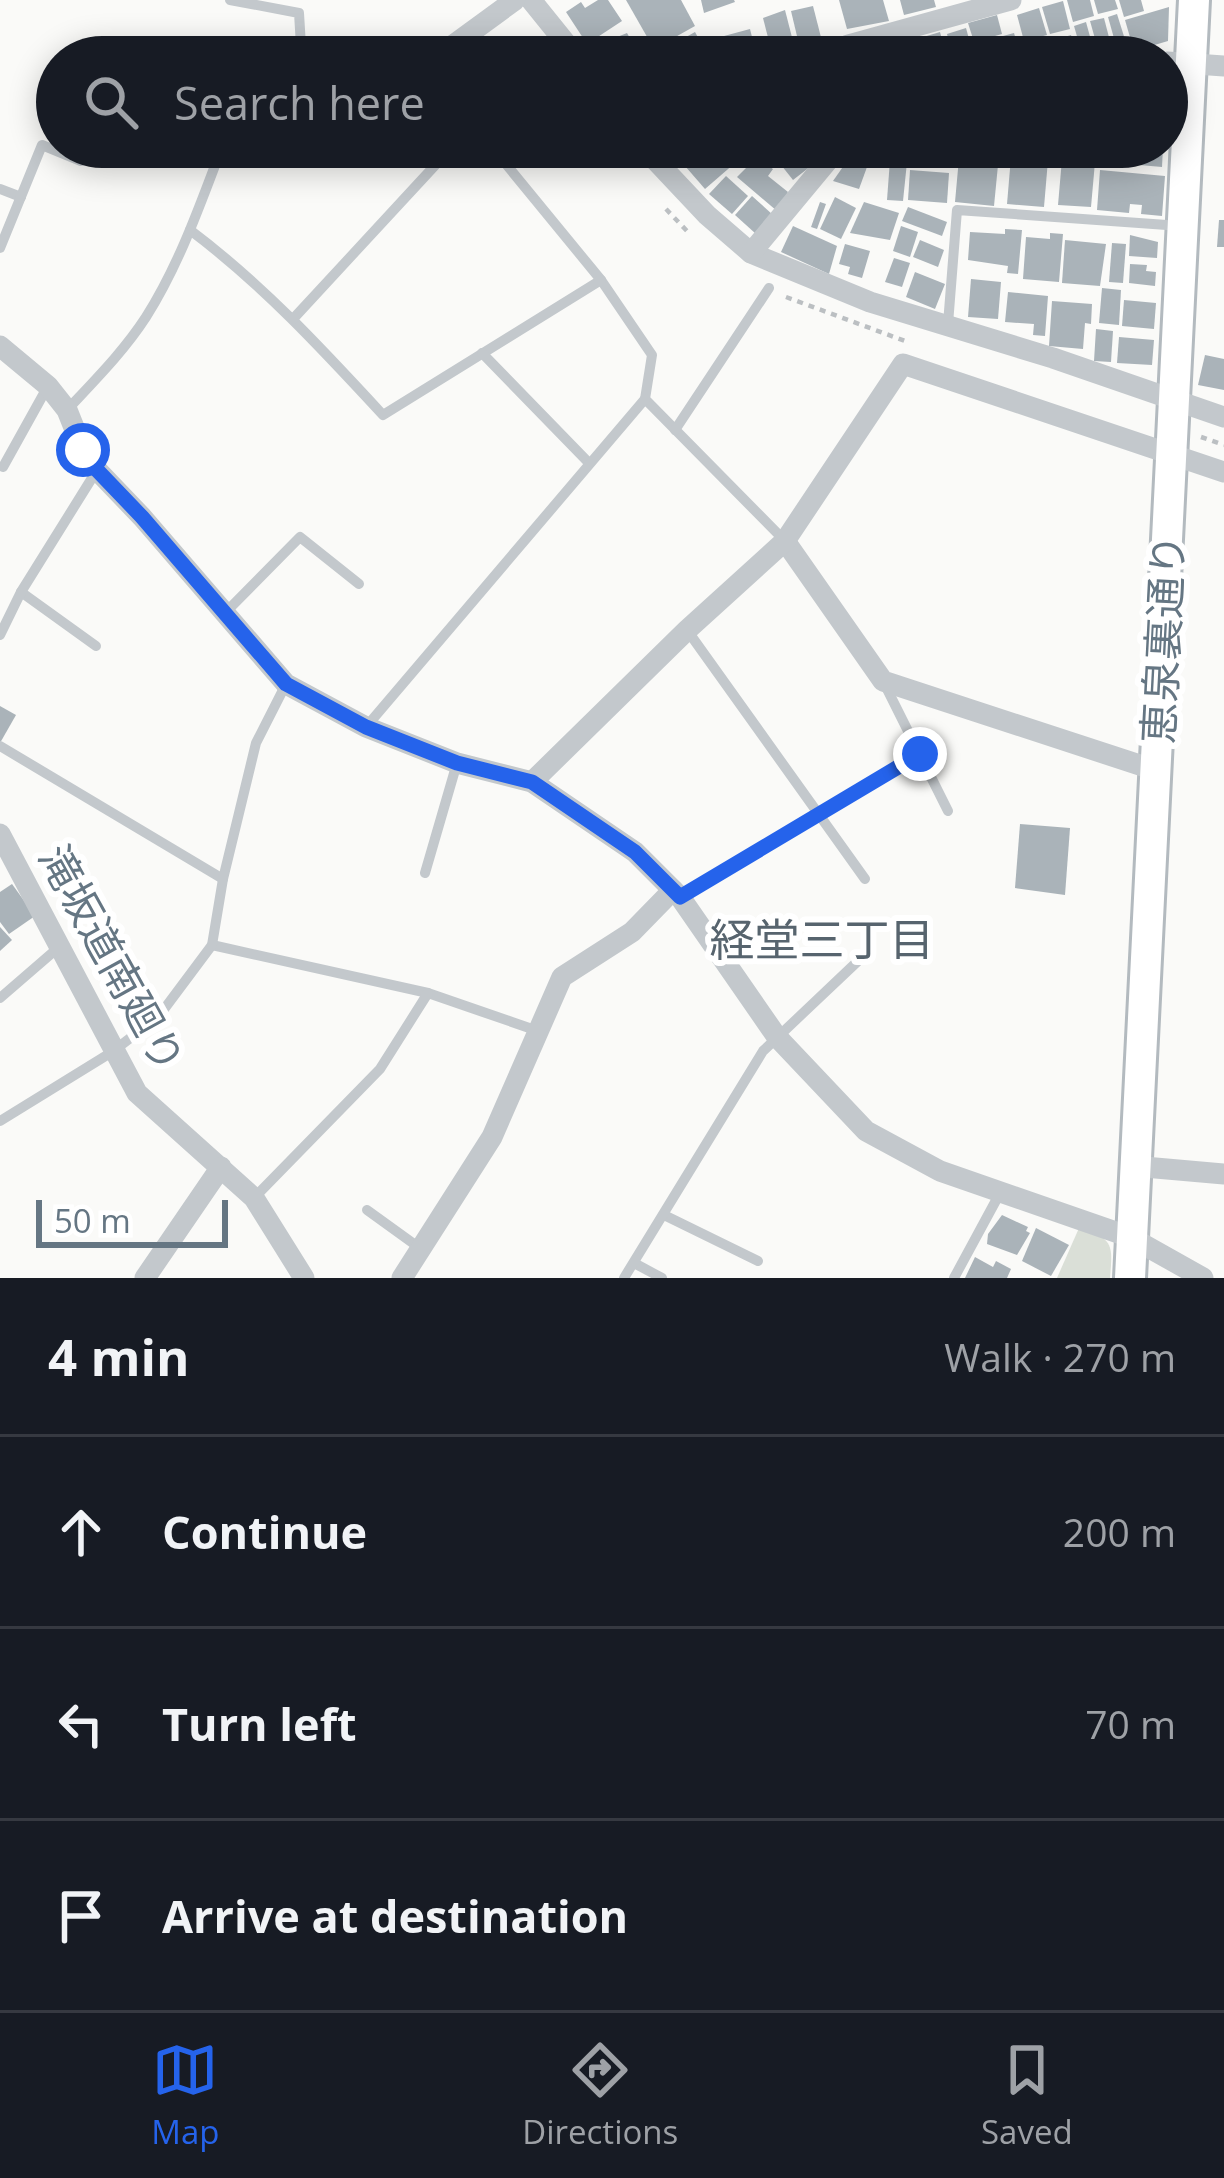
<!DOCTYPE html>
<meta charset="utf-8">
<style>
:root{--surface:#171b24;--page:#242831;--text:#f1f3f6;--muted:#9ea1a6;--line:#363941;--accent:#2563eb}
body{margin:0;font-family:"Open Sans","Noto Sans JP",sans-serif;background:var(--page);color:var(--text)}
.scale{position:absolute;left:36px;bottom:30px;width:192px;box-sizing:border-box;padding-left:12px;border:6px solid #657683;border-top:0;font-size:33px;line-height:42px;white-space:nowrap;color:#657683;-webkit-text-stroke:9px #fff;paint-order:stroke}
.stop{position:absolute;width:36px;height:36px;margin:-27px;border:9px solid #2563eb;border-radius:50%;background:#fff}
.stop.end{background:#2563eb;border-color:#fff;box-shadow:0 3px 12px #0008}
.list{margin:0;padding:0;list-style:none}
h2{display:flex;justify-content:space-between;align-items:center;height:156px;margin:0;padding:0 48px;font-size:51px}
h2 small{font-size:39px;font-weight:400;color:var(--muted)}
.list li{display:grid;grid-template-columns:78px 1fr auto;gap:36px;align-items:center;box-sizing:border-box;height:192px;padding:0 48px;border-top:3px solid var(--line)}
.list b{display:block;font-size:45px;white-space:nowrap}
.list em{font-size:39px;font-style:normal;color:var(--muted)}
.icon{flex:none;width:66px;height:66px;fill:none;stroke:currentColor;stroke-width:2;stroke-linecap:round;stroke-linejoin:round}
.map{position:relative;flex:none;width:1224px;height:1278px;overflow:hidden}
.search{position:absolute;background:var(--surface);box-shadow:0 6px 30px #0003;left:36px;right:36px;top:36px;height:132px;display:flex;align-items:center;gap:30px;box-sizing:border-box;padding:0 42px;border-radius:66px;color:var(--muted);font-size:45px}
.sheet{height:732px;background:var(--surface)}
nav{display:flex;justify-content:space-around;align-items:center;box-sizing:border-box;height:168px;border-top:3px solid var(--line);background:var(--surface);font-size:33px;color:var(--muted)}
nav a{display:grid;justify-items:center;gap:6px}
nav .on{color:var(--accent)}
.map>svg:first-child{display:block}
</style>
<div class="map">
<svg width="1224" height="1278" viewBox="0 0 1224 1278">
<rect width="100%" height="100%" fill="#fafaf8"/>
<path fill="#dadfd7" d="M1079,1228C1113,1239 1113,1243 1110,1278H1057Z"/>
<g fill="#aab3b9">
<path d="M598,0H608L622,21L587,44L566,12L581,2L585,8Z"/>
<path d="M626,0H681L695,26L654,49Z"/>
<path d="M701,0H734L735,2L704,13Z"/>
<path d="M839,0H883L889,21L847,29Z"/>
<path d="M900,0H934L936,7L904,15Z"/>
<path d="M1067,0H1090L1094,16L1073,22Z"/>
<path d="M1094,0H1115L1118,9L1098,14Z"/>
<path d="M1119,0H1141L1144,11L1124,17Z"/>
<path d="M1063,1L1070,29L1050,34L1042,7Z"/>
<path d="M813,6L825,53L802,57L791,11Z"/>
<path d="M1169,7L1168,41L1134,51L1125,20Z"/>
<path d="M1039,8L1047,35L1024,41L1017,15Z"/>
<path d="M785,10L797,57H773L763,18Z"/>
<path d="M1117,14L1127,46L1117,49L1108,17Z"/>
<path d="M997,15L1002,34L974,42L968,23Z"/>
<path d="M1104,18L1112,49L1099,53L1090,21Z"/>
<path d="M1086,22L1095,55L1083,57L1074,26Z"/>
<path d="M966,28L974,57H953L947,34Z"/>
<path d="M750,29L757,57H718L713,39Z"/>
<path d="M695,32L706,52L703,57H665L661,51Z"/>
<path d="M940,32L946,54L925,57L920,38Z"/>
<path d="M627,33L639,54L602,57L595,46Z"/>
<path d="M1014,33L1021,57H977L974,44Z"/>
<path d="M1071,35L1078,57H1063L1058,39Z"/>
<path d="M1055,39L1060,57H1045L1041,42Z"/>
<path d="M915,41L920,57H864V56Z"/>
<path d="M1038,43L1042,57H1027L1024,47Z"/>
<path d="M677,147H721L735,163L705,189L672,151Z"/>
<path d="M735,147H763L742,159Z"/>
<path d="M776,147H797L811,166L793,180L770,151Z"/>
<path d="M801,147H821L825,152L813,162Z"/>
<path d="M871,147H903L899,158Z"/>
<path d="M910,147H928L927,159L909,158Z"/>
<path d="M931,147H954L952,163L929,162Z"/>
<path d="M964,147H1000V153L963,150Z"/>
<path d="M1099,147H1126L1124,166L1100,168Z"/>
<path d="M1129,147H1163L1162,167L1128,164Z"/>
<path d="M757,157L773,169L768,176L788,192L777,211L737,177Z"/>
<path d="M1011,157L1048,160L1044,207L1007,204Z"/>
<path d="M959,158L998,165L994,206L955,202Z"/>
<path d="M1062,159L1095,162L1091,207L1058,205Z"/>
<path d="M890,160L907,162L903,201L887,200Z"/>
<path d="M847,161L867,167L859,189L833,181Z"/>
<path d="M910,170L949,173L947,203L908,200Z"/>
<path d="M1100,170L1165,176L1162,216L1141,214L1142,205L1130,204L1129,213L1097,210Z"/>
<path d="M726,176L748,196L732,214L709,194Z"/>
<path d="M752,196L773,215L756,234L735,215Z"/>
<path d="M835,197L856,208L841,239L820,229Z"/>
<path d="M820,202L826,204L817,229L811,227Z"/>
<path d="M864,202L899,213L890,240L850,233Z"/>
<path d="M908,207L947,222L942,236L902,221Z"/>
<path d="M1219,220H1224V247H1217Z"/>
<path d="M793,226L837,246L829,274L781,252Z"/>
<path d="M901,226L918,232L910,257L893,251Z"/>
<path d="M1005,229L1022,230L1018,274L1007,273L1008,266L968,260L970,232L1005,234Z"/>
<path d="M1050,233L1063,234L1059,282L1023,279L1026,237L1050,239Z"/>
<path d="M1130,235L1158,242L1157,258L1129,256Z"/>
<path d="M920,240L944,250L938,267L913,257Z"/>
<path d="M1065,240L1106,244L1100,286L1062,283Z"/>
<path d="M1112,243L1126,244L1123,283L1109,282Z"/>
<path d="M845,244L870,251L862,278L848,274L850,267L839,264Z"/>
<path d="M894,258L910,263L902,287L885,282Z"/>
<path d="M1130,264L1147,265L1146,271L1156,272L1155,286L1129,283Z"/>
<path d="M915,272L945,284L935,309L906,297Z"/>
<path d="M971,279L1001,282L998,319L968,317Z"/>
<path d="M1102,288L1121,290L1119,325L1099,323Z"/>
<path d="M1008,292L1048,296L1045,336L1033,335L1034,324L1005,322Z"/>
<path d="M1124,300L1156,303L1154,329L1122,326Z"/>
<path d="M1052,301L1092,304L1091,324L1085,323L1083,349L1049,346Z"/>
<path d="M1096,329L1113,331L1111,362L1094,361Z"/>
<path d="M1119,337L1154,340L1152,365L1117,363Z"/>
<path d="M1205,355L1224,359V390L1198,385Z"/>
<path d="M0,706L16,715L0,743Z"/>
<path d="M1020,824L1070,828L1065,895L1015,888Z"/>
<path d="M12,884L35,916L9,934L0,922V892Z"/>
<path d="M0,927L12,940L0,951Z"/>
<path d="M1002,1215L1028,1227L1026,1231L1030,1233L1017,1255L987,1244L988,1234Z"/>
<path d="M1036,1228L1069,1245L1051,1276L1022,1261Z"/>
<path d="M975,1257L993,1267L996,1261L1011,1269L1007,1278H965Z"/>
</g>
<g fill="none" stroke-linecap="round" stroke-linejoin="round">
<g stroke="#b3babf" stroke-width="36">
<path id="secondary" d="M1130,1278L1194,0"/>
</g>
<g stroke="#bbbfc2" stroke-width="4.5" stroke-dasharray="6 6" stroke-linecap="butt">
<path d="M666,209L687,231"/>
<path d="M786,297L905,341"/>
<path d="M1201,437L1224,445"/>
</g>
<g stroke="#c3c8cc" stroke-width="10">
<path d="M230,0L299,13L301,46L290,57"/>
<path d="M301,46L358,57"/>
<path d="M492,147L601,280L652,355L645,399L785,541"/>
<path d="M0,189L21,197"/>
<path d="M190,230C262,284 322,349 383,415L601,280"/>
<path d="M0,248L42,145L81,161"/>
<path d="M293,319L452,147"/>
<path d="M948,324L957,210L1181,226"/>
<path d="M482,353L589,463"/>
<path d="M67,410C95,380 124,351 146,317C179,265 200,205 222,147"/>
<path d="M675,430L769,288"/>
<path d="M3,467L48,386"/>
<path d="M21,592L96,646"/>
<path d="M224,614L300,537L359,584"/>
<path d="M687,630L865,879"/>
<path d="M0,635L21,592L97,470"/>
<path d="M885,685L948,811"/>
<path d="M366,727L645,399"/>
<path d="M0,746L223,879"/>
<path d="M425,873L457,763"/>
<path d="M680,897L920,754"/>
<path d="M212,945L428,993L538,1031"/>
<path d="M0,998L59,947"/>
<path d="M0,1121L112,1052L159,1016L212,945L223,879L256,743L286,684"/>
<path d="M254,1198L380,1069L428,993"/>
<path d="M367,1210L421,1249"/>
<path d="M664,1215L758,1261"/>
<path d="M634,1263L662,1278"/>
<path d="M624,1278L763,1051L858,961"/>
<path d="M954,1278L1000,1193"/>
</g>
<g stroke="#c3c8cc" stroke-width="21">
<path d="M531,0L577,57"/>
<path d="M437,57L515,0"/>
<path d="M834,57L848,45L1011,0"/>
<path d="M1167,62L1224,66"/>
<path d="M643,147L707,215L751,253L870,302L1053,358L1224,417"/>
<path d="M751,253L839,147"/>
<path d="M0,346L48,386L67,410L83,450L97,470L142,517L286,684L366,727L457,763L532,782L635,852L680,897L777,1037L866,1131L940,1171L1130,1237L1203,1278"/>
<path d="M785,541L883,681L1155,770"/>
<path d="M532,782L687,630L785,541L903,364L1224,472"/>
<path d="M0,834L137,1093L254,1198L304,1278"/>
<path d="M1133,1166L1224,1174"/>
<path d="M145,1278L221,1167"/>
<path d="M402,1278L492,1137L562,977L632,932L673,890"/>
</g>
<use href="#secondary" stroke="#fff" stroke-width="30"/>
</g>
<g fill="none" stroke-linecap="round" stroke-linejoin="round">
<path stroke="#2563eb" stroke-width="15" d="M83,450L97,470L142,517L286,684L366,727L457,763L532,782L635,852L680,897L920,754"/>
</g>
<g text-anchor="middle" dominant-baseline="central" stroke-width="12" stroke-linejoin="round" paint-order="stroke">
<g font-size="42" fill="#657683" stroke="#fff">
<text transform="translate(1162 639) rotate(-87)">恵泉裏通り</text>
<text transform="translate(113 958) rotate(61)">滝坂道南廻り</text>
</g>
<g font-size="45" fill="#57646e" stroke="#fff">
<text x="822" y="938">経堂三丁目</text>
</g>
</g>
</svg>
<div class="scale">50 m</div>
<div class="stop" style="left:83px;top:450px"></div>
<div class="stop end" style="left:920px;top:754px"></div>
<div class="search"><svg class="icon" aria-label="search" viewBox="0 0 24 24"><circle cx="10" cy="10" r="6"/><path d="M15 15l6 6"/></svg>Search here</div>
</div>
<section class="sheet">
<h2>4 min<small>Walk · 270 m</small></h2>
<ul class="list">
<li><svg class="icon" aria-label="ahead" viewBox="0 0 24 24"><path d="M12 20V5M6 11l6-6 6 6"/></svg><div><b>Continue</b></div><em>200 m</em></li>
<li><svg class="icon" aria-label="left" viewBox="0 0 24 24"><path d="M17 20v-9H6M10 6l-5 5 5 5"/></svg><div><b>Turn left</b></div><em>70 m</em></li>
<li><svg class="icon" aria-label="arrive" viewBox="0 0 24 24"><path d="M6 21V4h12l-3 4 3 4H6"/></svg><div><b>Arrive at destination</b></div></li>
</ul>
</section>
<nav>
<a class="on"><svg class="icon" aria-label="map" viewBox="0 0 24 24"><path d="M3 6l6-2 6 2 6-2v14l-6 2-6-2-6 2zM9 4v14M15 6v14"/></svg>Map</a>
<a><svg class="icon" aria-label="directions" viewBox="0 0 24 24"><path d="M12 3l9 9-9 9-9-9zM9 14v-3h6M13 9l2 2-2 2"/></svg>Directions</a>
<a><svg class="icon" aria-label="saved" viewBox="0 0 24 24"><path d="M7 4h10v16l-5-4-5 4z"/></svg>Saved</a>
</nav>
